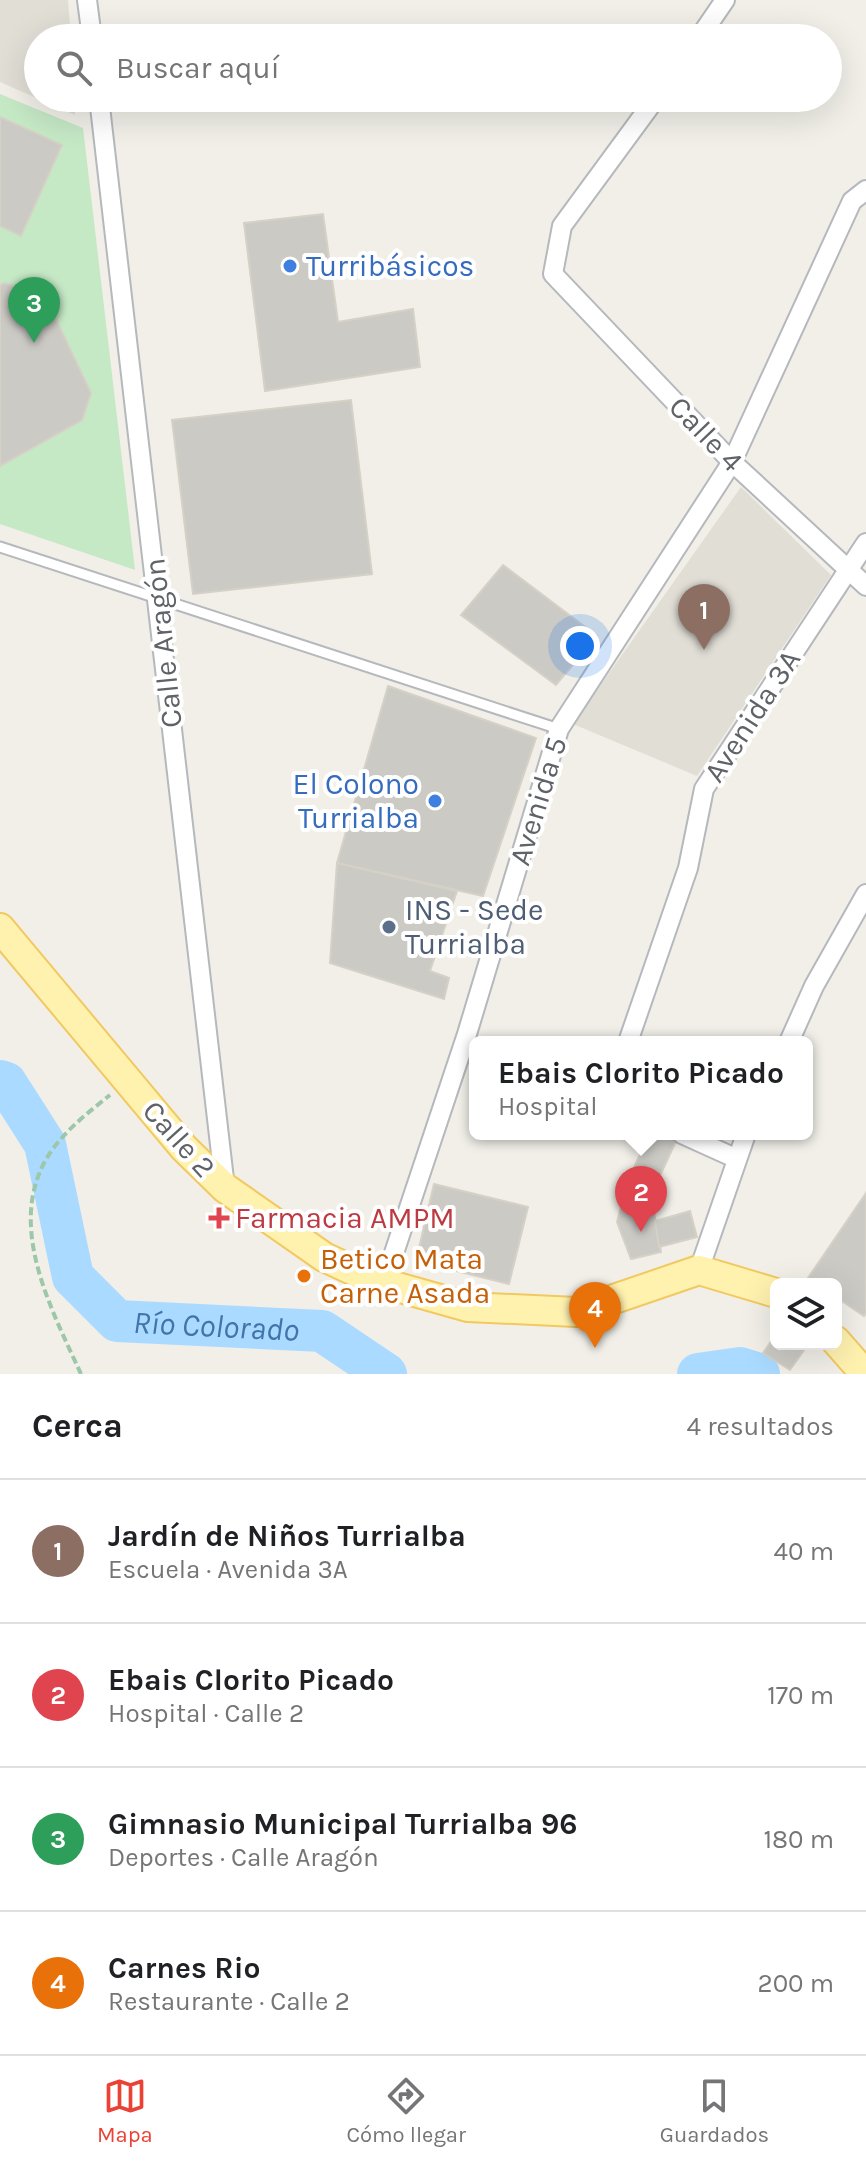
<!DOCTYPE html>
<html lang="es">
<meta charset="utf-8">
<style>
:root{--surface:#fff;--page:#f2f2f2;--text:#202124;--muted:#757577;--line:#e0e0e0;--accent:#ea4335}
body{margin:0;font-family:Karla,sans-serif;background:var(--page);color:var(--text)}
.controls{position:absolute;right:24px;bottom:24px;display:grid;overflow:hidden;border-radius:12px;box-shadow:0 8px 32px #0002}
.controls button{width:72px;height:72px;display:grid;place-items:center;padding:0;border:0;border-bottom:2px solid var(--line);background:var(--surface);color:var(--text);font:40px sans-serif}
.you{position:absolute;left:580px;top:646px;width:28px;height:28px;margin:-20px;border:6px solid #fff;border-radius:50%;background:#1a73e8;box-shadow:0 0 0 12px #1a73e833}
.badge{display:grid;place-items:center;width:52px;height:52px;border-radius:50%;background:var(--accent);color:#fff;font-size:26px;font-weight:700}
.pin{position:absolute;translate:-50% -66px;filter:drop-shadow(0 2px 4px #0008)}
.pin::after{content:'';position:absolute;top:42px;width:28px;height:24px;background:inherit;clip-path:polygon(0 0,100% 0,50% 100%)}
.popup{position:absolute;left:469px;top:1036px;width:344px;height:104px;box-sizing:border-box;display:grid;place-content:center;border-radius:12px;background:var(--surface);filter:drop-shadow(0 2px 6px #0005);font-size:26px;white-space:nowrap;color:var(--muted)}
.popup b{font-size:30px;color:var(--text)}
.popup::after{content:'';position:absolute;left:50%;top:100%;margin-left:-16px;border:16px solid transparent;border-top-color:var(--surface)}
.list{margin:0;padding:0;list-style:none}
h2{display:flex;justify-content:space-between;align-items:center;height:104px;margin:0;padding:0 32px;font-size:34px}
h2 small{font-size:26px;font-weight:400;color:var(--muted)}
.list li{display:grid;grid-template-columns:52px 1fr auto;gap:24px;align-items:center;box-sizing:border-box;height:144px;padding:0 32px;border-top:2px solid var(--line)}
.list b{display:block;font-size:30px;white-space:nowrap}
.list p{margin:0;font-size:26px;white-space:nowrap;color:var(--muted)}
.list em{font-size:26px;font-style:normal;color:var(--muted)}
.icon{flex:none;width:44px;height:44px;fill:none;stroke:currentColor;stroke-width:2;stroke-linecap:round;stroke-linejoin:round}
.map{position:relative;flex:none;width:866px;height:1374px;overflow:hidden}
.search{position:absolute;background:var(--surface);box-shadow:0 8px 32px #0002;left:24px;right:24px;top:24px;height:88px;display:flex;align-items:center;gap:20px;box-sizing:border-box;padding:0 28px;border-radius:44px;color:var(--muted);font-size:30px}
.sheet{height:680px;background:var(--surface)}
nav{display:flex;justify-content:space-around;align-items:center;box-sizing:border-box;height:112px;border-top:2px solid var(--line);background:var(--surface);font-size:22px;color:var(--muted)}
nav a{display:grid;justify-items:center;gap:4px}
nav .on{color:var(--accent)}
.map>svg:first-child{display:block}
</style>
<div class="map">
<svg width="866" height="1374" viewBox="0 0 866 1374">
<rect width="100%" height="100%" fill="#f1efe8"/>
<g fill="#e1ded6">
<path d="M0,0H68L71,38H38V98H74L75,115L0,82Z"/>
<path d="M741,487L831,575L697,776L573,724Z"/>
</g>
<path fill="#c5e8c5" d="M0,94L83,128L135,570L0,524Z"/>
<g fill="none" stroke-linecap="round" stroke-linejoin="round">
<g stroke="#aadaff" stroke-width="42">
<path id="s1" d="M0,1081L6,1083L45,1144L73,1277L117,1321L322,1331L386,1374"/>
<path d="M698,1374L740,1368L759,1374"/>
</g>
</g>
<g fill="#cccac5" stroke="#d6d1c6" stroke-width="2">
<path d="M0,117L62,145L21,236L0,226Z"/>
<path d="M323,214L338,322L413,309L420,367L265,391L244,223Z"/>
<path d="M4,283L44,294L91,393L82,420L0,466V285Z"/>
<path d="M351,400L372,574L193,594L172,420Z"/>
<path d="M503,565L597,636L556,685L461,615Z"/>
<path d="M388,686L536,738L483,896L337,863Z"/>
<path d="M337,863L457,891L430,971L449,978L444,999L330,963Z"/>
<path d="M649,1134H667L677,1139L651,1195L661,1252L631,1259L617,1222L627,1183Z"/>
<path d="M434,1184L528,1207L509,1284L416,1261Z"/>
<path d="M866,1193V1313L864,1316L836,1297V1284H817L808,1278Z"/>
<path d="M690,1211L697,1237L659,1247L655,1221Z"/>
<path d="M776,1334V1344L807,1346L790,1370L763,1353Z"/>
</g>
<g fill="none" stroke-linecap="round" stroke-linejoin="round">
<g stroke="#b5b8bc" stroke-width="13">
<path id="lane" d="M0,547L559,729"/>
</g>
<g stroke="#b5b8bc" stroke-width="22">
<g id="street">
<path d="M87,0L92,38"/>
<path d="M699,38L725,0"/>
<path d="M99,98L225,1188"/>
<path d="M656,98L562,226L553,274L732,462L866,586"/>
<path d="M628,1042L688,868L704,789L866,543"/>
<path d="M789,1042L814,986L866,894"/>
<path d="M682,1134L735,1158"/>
<path d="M699,1270L746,1134"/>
<path d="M384,1283L467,1034L559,729L732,462L852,201L866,190"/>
</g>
</g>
<g stroke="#f2c960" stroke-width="32">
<g id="primary">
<path d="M0,928L184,1148L225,1188L324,1257L376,1281L468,1307L576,1312L699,1270L776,1293"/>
<path d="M836,1341L865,1374"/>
</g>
</g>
<path stroke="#9cc7a9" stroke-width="4" stroke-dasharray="8 4" stroke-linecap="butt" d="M81,1374C50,1306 3,1220 52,1150C68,1128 90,1111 110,1095"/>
<use href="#lane" stroke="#fff" stroke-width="9"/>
<use href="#street" stroke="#fff" stroke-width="18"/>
<use href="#primary" stroke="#fff2af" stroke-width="28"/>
</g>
<g fill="#3f7fe0" stroke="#fff" stroke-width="3">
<circle cx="290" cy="266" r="8"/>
<circle cx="435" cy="801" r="8"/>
</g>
<circle fill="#5c6f8a" stroke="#fff" stroke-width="3" cx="389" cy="927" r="8"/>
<path fill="#e0444e" stroke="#fff" stroke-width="3" d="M215 1206h8v8h8v8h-8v8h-8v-8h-8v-8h8z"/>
<circle fill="#e8710a" stroke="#fff" stroke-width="3" cx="304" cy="1276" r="8"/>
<g text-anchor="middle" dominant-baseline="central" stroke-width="8" stroke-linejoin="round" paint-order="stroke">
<g font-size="30" fill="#366cbe" stroke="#fff" text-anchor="start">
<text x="306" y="266">Turribásicos</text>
<text x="419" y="784" text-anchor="end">El Colono<tspan x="419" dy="34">Turrialba</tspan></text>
</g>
<g font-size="30" fill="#5f6368" stroke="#fff">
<text transform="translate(706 434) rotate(46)">Calle 4</text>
<text transform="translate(163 643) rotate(-96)">Calle Aragón</text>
<text transform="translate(752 716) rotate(-57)">Avenida 3A</text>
<text transform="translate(538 801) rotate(-73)">Avenida 5</text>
<text transform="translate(179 1139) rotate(48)">Calle 2</text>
</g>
<g font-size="30" fill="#4e5e75" stroke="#fff" text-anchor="start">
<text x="405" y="910">INS - Sede<tspan x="405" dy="34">Turrialba</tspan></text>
</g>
<g font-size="30" fill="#be3a42" stroke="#fff" text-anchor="start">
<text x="235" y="1218">Farmacia AMPM</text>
</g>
<g font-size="30" fill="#c56008" stroke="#fff" text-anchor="start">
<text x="320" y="1259">Betico Mata<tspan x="320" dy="34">Carne Asada</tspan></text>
</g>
<g font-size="32" font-style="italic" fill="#4174aa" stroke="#fff">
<text stroke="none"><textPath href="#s1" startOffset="376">Río Colorado</textPath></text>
</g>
</g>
</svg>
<div class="controls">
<button><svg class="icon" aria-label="layers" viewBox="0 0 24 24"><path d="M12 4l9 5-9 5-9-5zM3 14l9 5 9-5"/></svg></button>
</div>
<div class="you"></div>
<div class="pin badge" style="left:704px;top:650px;background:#8d6e63">1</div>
<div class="pin badge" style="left:641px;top:1232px;background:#e0444e">2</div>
<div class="popup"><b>Ebais Clorito Picado</b>Hospital</div>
<div class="pin badge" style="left:34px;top:343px;background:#2e9e5b">3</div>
<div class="pin badge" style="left:595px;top:1348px;background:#e8710a">4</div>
<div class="search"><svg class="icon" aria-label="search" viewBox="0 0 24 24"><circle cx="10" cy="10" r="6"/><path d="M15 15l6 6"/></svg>Buscar aquí</div>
</div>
<section class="sheet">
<h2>Cerca<small>4 resultados</small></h2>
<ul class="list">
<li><span class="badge" style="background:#8d6e63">1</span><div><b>Jardín de Niños Turrialba</b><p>Escuela · Avenida 3A</p></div><em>40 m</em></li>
<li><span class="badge" style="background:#e0444e">2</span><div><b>Ebais Clorito Picado</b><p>Hospital · Calle 2</p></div><em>170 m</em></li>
<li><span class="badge" style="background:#2e9e5b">3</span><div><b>Gimnasio Municipal Turrialba 96</b><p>Deportes · Calle Aragón</p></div><em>180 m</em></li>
<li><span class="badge" style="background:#e8710a">4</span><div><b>Carnes Rio</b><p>Restaurante · Calle 2</p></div><em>200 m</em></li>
</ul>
</section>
<nav>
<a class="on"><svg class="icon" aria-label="map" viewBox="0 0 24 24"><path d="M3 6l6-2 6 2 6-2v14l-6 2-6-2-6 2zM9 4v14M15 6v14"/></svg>Mapa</a>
<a><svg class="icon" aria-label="directions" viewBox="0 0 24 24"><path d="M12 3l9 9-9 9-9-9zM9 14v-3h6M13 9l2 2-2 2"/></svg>Cómo llegar</a>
<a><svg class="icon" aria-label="saved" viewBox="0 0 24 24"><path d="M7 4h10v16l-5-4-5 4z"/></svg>Guardados</a>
</nav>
